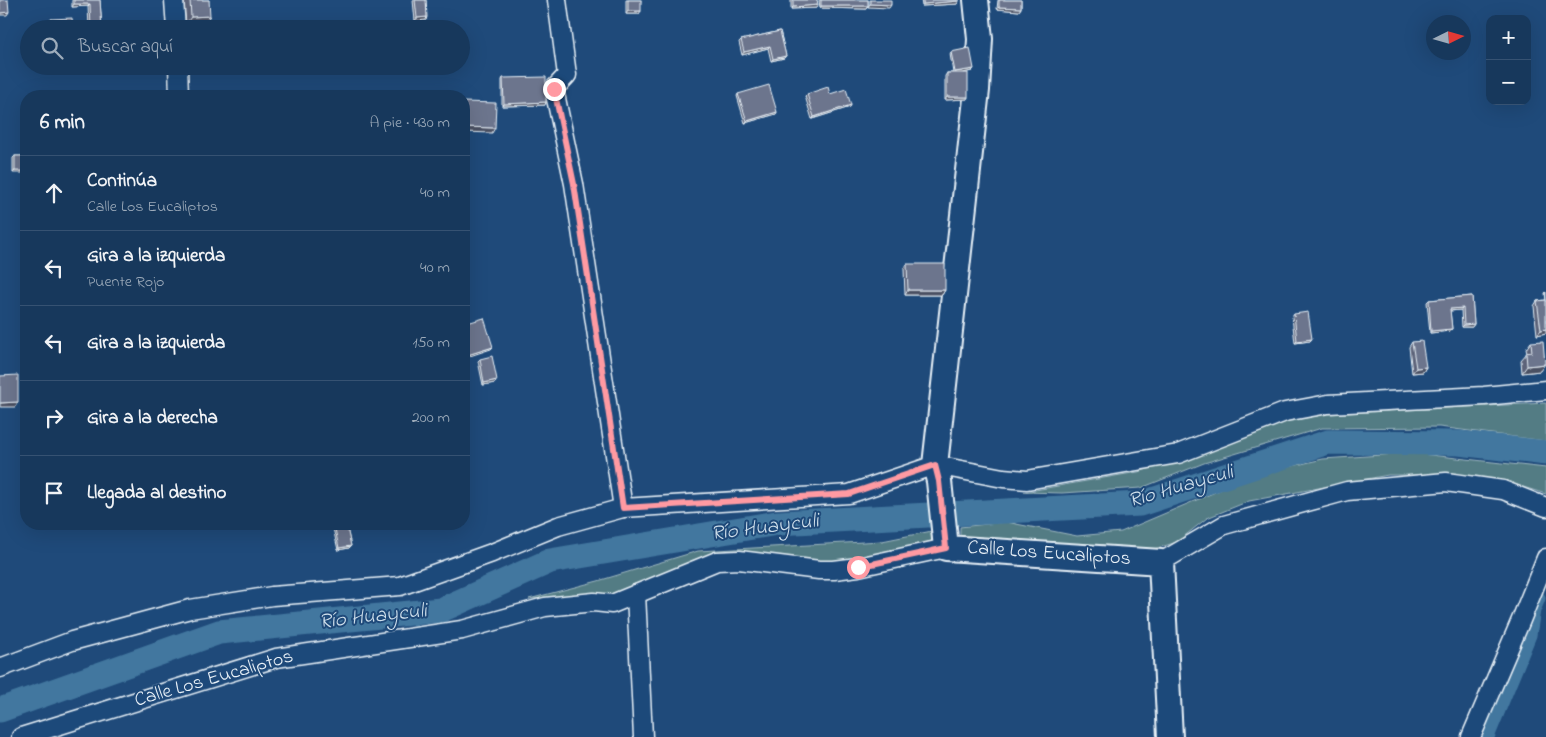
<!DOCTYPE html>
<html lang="es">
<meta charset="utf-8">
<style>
:root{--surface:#17385c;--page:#203f62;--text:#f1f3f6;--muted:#9eacbb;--line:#365272}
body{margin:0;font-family:"Indie Flower",sans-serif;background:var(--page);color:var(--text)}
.controls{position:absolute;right:15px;top:15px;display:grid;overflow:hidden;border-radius:10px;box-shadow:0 5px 20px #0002}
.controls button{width:45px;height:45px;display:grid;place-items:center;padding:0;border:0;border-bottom:1px solid var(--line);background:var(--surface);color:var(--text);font:25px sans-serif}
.compass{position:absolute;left:1426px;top:15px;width:45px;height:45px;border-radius:50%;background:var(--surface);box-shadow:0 5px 20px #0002;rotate:85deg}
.stop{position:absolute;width:15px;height:15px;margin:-11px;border:4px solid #ff9aa2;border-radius:50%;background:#fff}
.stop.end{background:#ff9aa2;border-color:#fff;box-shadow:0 1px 5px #0008}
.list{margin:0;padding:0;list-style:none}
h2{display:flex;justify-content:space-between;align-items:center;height:65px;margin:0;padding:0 20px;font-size:21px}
h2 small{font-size:16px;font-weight:400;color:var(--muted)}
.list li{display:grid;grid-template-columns:32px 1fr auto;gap:15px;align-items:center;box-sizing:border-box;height:75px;padding:0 20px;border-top:1px solid var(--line)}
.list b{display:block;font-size:19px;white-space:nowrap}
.list p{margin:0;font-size:16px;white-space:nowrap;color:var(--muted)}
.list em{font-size:16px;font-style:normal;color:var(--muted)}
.icon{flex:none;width:28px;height:28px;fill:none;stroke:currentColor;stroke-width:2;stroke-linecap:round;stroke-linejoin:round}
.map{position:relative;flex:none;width:1546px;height:737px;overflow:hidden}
.search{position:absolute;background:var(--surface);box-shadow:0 5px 20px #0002;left:20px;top:20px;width:450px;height:55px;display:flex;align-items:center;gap:12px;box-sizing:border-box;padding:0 18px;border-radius:28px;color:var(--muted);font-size:19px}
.panel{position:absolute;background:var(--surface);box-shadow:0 5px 20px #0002;left:20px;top:90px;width:450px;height:440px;border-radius:20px}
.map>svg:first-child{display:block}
</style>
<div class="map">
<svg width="1546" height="737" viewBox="0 0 1546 737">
<rect width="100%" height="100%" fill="#1f4a7a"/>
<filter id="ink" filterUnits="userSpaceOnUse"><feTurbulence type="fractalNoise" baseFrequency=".02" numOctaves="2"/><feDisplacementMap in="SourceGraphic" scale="10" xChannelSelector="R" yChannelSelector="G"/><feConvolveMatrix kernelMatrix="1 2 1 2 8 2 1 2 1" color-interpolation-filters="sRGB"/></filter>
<g filter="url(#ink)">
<g fill="#527c84" stroke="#9db6be">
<path d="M1546,403V441L1439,427L1322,428L1204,463L1141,488L1062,493L1024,492L1138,472L1213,450L1288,421L1327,414Z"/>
<path d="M1412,453L1546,468V494L1517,485L1454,475H1388L1249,501L1207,518L1177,542L1154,549L960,540V527L1006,522L1077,536L1121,532L1258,474L1323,459Z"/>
<path d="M937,530V540L834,564L714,555L610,595L529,599L598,581L698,551L882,541Z"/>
</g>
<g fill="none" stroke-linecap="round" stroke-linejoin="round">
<g stroke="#42779f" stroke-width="15">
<path d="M1544,453L1546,457"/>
<path d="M1487,737L1529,635L1533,610L1538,598"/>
</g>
<path stroke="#42779f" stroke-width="25" d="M0,710L219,632L441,610L550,561L777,523L1140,504L1328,442L1459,443L1546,453"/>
<g stroke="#e8f1f8" stroke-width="21">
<g id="street">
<path d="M174,0L176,29"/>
<path d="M557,0L567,75L554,89L574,184L623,508"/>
<path d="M178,66L179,96"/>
<path d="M1161,562L1224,525L1347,491L1446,482L1503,490L1546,507"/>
<path d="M636,594L643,737"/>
<path d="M0,668L72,641L190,609L272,596L400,586L492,553L558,526L623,508L849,494L935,465L1003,478L1027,480L1178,454L1285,412L1328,404L1484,396L1546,390"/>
<path d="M21,737L276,658L462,630L545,607L594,602L612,604L717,561L739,560L819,570H834L858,567L946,548"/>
<path d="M1471,737L1521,620L1546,558"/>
</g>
</g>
<g stroke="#e8f1f8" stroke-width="28">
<path id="secondary" d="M976,0L980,39L977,90L935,465L939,481L946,548L1161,562L1170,737"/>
</g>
<use href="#street" stroke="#1f4a7a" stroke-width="18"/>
<use href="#secondary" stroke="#1f4a7a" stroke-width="24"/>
</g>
<g fill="#5d6479" stroke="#e8f1f8">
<path d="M72,0H100L102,29H89L88,6L72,7Z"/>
<path d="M184,0H209L204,23L186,24Z"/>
<path d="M413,0H426V20L415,21Z"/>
<path d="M626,0H641L639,14H626Z"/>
<path d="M791,0H817L816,8L791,9Z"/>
<path d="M819,0H868V6L866,9L820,8Z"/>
<path d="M921,0H959V1L957,4L922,6Z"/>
<path d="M998,0H1021V8L1019,11L997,9Z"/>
<path d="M51,19L73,29H48L47,24Z"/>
<path d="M780,31L786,56L784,58L771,61L768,48L742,55L739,42L741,40Z"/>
<path d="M951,52L974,69L972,71L960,73L967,99L945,100V76L947,73H953L950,54Z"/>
<path d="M503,78L545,105L502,106V80Z"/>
<path d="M738,94L777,112L776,114L745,123L737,96Z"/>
<path d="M807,94L851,105L850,107L812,119L805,96Z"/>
<path d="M15,156H26L13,173V158Z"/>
<path d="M907,264L945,290L942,295H905L904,269Z"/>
<path d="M1546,292V333L1537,335L1534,306L1537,301L1546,300L1545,293Z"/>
<path d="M1472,296L1474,324L1472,327H1462L1461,310L1450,311L1452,329L1450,331L1430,333L1427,302L1429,300Z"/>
<path d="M1294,314L1310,341L1295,343L1292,317Z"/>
<path d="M1412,342L1426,367L1423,372L1412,373L1409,347Z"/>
<path d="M1531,342L1540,371L1522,373L1521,360L1527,353L1526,349Z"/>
<path d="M480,359L495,383L483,385L478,361Z"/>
<path d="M332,524H346L351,546L349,548L338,550Z"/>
</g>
<g fill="#4c5163" stroke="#e8f1f8">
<path d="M959,1L957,4L922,6L923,4Z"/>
<path d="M74,4H90L88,6L72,7Z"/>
<path d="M870,4L891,5L889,8L868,7Z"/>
<path d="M818,5L816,8L791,9L793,7Z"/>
<path d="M821,6H868L866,9L820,8Z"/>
<path d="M999,7L1021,8L1019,11L997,9Z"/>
<path d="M628,11H641L639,14H626Z"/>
<path d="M9,12L7,15H0V13Z"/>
<path d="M210,16L204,23L186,24L191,17Z"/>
<path d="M427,17L426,20L415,21L417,18Z"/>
<path d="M770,46L768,48L742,55L744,52Z"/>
<path d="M786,56L784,58L771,61L773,59Z"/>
<path d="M974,69L972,71L954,75L955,72Z"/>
<path d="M947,97H968L967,99L945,100Z"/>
<path d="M546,102L545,105L502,106L504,104Z"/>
<path d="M851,105L850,107L812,119L814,117Z"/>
<path d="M777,112L776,114L745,123L747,121Z"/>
<path d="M464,127L495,128L492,133L464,132Z"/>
<path d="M15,171H26V173H13Z"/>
<path d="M908,290H945L942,295H905Z"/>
<path d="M1463,308L1461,310L1448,311L1450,309Z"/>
<path d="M1474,324L1472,327H1462L1464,325Z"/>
<path d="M1452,329L1450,331L1430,333L1431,331Z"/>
<path d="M1546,329V333L1537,335L1541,330Z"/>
<path d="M1312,339L1310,341L1295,343L1297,341Z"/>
<path d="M493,347L491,349L464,358V356Z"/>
<path d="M1545,364L1540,371L1522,373L1527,366Z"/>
<path d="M1426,367L1423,372L1412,373L1416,368Z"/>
<path d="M497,380L495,383L483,385L484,383Z"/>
<path d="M18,402L15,407H0V403Z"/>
<path d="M351,546L349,548L338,550L339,548Z"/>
</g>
<g fill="#6c748d" stroke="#e8f1f8">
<path d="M0,0H8L9,12L0,13Z"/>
<path d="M74,0H100L102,29H91L90,4H74Z"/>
<path d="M190,0H209L210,16L191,17Z"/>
<path d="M415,0H426L427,17L417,18Z"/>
<rect x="628" y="0" width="13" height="11"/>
<path d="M793,0H817L818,5L793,7Z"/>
<rect x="821" y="0" width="47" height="6"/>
<path d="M870,0H891V5L870,4Z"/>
<path d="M923,0H959V1L923,4Z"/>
<path d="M999,0H1021V8L999,7Z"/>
<path d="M72,18L73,29H52L51,19Z"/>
<path d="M780,31L786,56L773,59L770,46L744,52L741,40Z"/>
<path d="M970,48L974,69L955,72L951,52Z"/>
<rect x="947" y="73" width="21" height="24"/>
<path d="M546,77V102L504,104L503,78Z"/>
<path d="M769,85L777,112L747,121L738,94Z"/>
<path d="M828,87L830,94L846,89L851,105L814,117L807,94Z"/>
<path d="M464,102L496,103L495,128L464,127Z"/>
<rect x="15" y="156" width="11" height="15"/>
<path d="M907,264H945V290H908Z"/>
<path d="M1472,296L1474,324L1464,325L1463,308L1450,309L1452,329L1431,331L1429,300Z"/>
<path d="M1546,300V329L1541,330L1537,301Z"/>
<path d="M1308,312L1312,339L1297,341L1294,314Z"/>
<path d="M484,318L493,347L464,356V324Z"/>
<path d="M1422,341L1426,367L1416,368L1412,342Z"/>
<path d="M1543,341L1545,364L1527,366L1526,353L1532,352L1531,342Z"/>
<path d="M492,356L497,380L484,383L480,359Z"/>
<path d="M18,375V402L0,403V376Z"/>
<path d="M334,524H346L351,546L339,548Z"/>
</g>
</g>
<g fill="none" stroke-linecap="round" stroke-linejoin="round" filter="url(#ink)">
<path stroke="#ff9aa2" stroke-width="6" d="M554,89L574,184L623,508L849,494L935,465L939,481L946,548L858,567"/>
</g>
<g text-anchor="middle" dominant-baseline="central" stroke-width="4" stroke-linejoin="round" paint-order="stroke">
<g font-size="20" fill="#e8f1f8" stroke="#1f4a7a">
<text transform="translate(1049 554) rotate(4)">Calle Los Eucaliptos</text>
<text transform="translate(214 679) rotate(-16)">Calle Los Eucaliptos</text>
</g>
<g font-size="21" font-style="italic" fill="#cfdfeb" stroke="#1f4a7a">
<text transform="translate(1181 487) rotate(-16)">Río Huayculi</text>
<text transform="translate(765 528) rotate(-7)">Río Huayculi</text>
<text transform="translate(373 617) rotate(-6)">Río Huayculi</text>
</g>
</g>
</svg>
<div class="controls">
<button>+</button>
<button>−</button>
</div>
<svg class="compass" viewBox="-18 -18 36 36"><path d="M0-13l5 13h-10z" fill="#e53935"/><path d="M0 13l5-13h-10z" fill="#9eacbb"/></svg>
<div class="stop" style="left:858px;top:567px"></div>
<div class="stop end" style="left:554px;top:89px"></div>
<div class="search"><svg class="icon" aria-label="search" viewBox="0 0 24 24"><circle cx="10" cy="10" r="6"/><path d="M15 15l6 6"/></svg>Buscar aquí</div>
<section class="panel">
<h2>6 min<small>A pie · 430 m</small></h2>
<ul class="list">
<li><svg class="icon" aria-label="ahead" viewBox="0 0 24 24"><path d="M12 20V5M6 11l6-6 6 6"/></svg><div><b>Continúa</b><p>Calle Los Eucaliptos</p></div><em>40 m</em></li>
<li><svg class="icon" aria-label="left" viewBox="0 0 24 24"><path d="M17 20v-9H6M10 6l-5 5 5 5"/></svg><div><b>Gira a la izquierda</b><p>Puente Rojo</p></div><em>40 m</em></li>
<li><svg class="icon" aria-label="left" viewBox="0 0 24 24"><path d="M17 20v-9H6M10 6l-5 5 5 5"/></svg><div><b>Gira a la izquierda</b></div><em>150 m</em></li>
<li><svg class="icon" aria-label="right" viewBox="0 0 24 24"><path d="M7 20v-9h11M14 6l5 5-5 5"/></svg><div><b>Gira a la derecha</b></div><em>200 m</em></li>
<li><svg class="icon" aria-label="arrive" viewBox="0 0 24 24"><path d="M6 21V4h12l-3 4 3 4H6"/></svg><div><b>Llegada al destino</b></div></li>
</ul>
</section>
</div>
